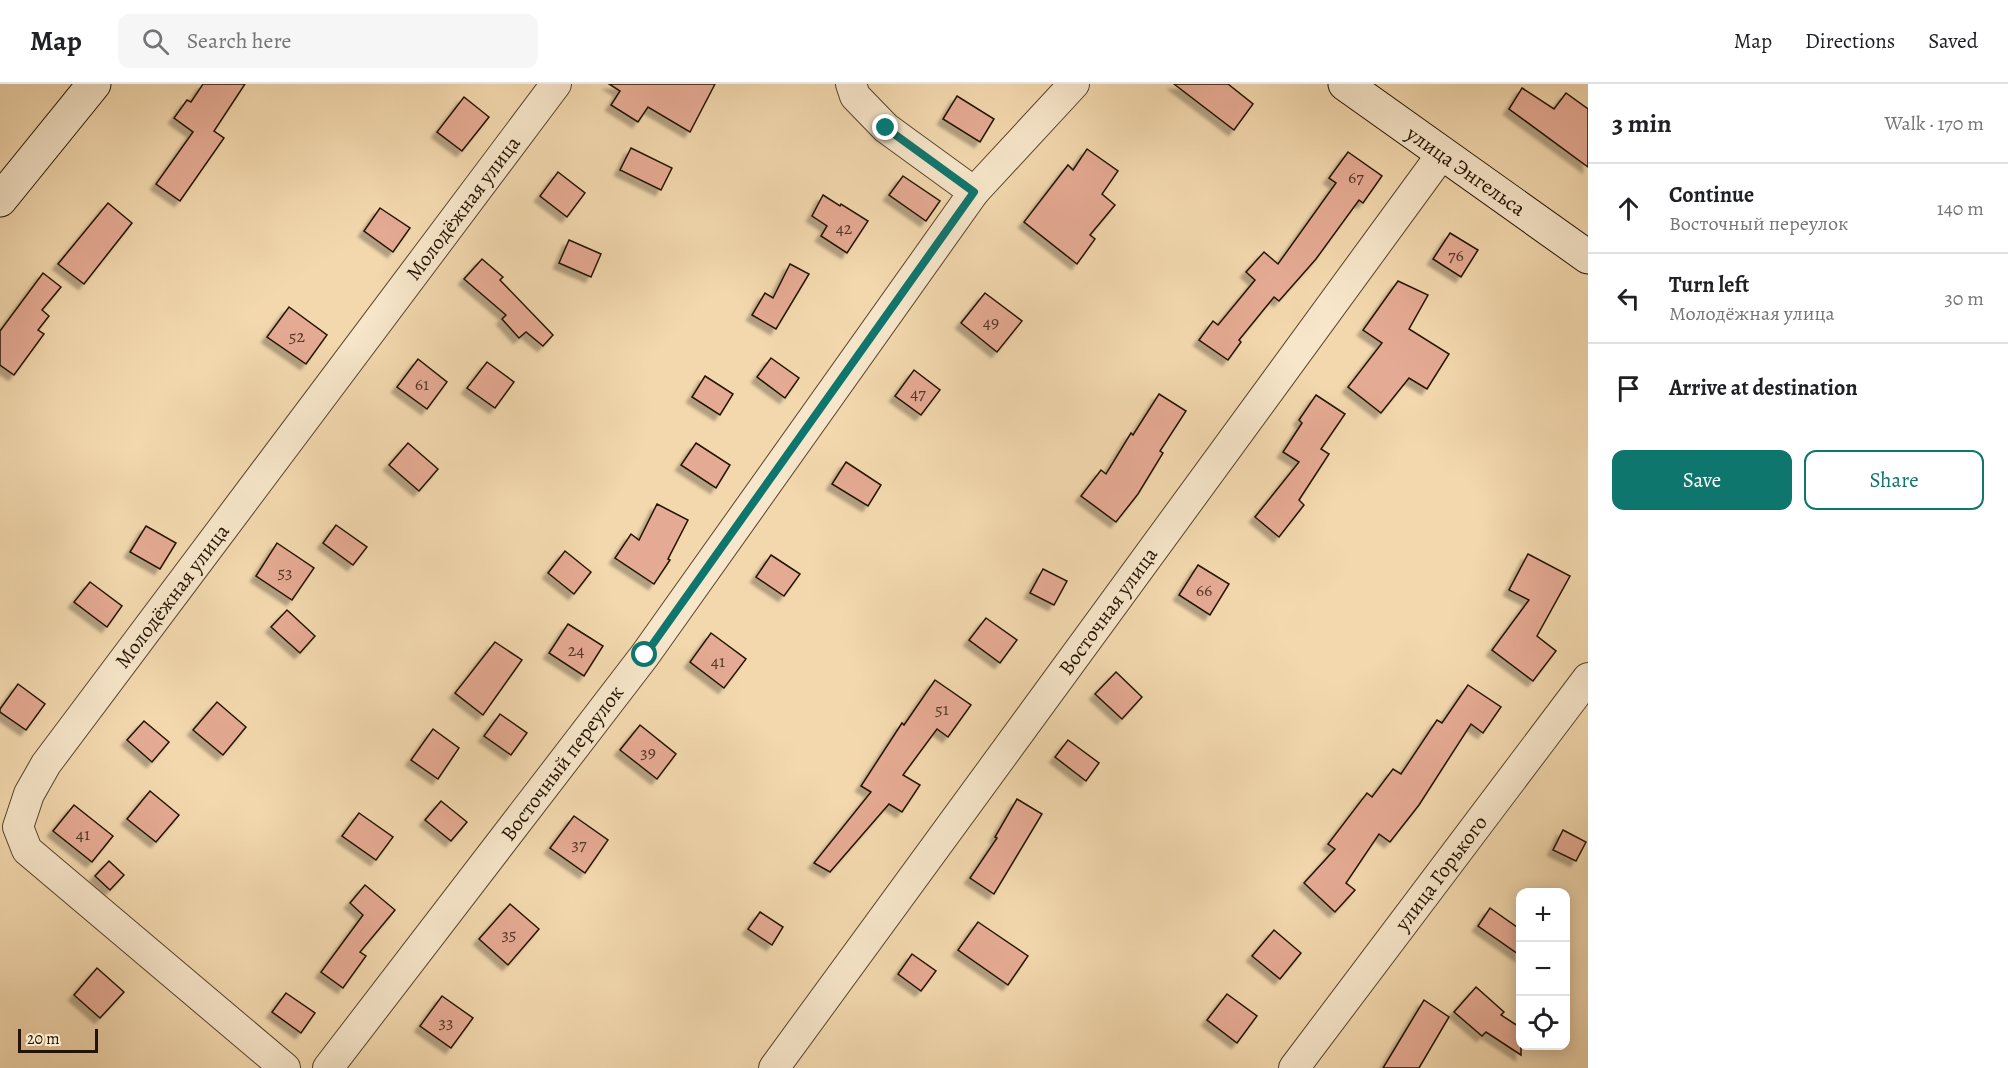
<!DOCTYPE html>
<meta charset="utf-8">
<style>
:root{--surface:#fff;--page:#f6f6f6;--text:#202124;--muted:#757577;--line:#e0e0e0;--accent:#0f766e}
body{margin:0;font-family:Alegreya,serif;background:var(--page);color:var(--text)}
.controls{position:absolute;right:18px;bottom:18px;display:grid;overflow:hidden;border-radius:12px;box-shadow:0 3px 15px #0003}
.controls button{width:54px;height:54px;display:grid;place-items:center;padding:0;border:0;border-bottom:2px solid var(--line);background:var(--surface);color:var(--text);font:30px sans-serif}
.scale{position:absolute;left:18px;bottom:15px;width:80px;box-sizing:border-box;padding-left:6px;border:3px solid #231300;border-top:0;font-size:16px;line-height:21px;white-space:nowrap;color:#231300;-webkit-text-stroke:4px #f7e6ca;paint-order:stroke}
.stop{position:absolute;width:18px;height:18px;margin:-14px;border:4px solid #0f766e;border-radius:50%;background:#fff}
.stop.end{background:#0f766e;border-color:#fff;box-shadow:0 2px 6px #0008}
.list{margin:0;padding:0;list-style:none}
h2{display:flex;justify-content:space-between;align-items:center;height:78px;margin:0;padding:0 24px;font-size:26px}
h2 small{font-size:20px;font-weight:400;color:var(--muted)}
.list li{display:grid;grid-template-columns:39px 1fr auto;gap:18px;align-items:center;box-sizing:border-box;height:90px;padding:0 24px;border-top:2px solid var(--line)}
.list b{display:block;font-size:22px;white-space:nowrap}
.list p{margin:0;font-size:20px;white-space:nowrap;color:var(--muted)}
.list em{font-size:20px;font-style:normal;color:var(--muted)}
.actions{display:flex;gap:12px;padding:18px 24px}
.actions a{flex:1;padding:14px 0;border:2px solid var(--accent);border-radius:12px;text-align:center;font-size:21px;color:var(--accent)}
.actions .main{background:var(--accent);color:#fff}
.icon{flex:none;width:33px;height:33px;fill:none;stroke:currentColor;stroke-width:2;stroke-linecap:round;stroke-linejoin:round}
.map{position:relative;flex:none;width:1588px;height:984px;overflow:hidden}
header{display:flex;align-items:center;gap:36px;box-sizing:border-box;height:84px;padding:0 30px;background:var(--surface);border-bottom:2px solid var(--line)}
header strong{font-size:28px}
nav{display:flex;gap:33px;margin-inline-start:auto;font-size:21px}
.search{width:420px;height:54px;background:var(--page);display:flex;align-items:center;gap:15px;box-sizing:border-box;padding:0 21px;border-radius:12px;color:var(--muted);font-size:22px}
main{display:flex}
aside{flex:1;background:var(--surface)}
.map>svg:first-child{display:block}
</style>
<header>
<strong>Map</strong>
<div class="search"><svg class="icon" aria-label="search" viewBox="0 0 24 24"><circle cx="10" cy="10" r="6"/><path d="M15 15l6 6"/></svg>Search here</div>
<nav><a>Map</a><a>Directions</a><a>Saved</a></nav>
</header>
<main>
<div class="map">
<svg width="1588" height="984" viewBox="0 0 1588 984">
<defs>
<filter id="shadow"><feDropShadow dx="-5.5" dy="5.5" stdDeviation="1.5" flood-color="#0004"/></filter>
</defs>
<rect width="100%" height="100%" fill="#f3d8ae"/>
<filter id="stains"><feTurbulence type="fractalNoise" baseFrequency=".00333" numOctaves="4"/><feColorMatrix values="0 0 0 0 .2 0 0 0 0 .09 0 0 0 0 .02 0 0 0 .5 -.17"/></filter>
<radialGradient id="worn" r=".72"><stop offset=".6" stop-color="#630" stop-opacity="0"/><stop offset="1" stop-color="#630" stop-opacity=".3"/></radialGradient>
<g fill="#e5aa93" stroke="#231300" stroke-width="1.5" filter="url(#shadow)">
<path d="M203,0H245L214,47L224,54L180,117L156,100L193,48L174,34L187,16L191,18Z"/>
<path d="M609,0H715L690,48L648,23L638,38L611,21L620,7Z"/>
<path d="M1174,0H1228L1253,20L1234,46Z"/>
<path d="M1522,4L1554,25L1566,9L1588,25V83L1509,25Z"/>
<path d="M957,12L994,35L980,58L943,35Z"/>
<path d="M464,13L489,33L462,67L437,48Z"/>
<path d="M631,64L672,84L661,106L620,86Z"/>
<path d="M1087,65L1118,87L1102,110L1115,121L1090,151L1095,155L1077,180L1024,138L1068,81L1073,86Z"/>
<path d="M1348,68L1382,92L1363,119L1359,116L1316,175L1279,217L1274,213L1239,256L1241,258L1228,276L1199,256L1213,237L1218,241L1255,196L1246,188L1264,168L1278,180L1336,99L1329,94Z"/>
<path d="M558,88L585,109L567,133L540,112Z"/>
<path d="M903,92L940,117L926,137L889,111Z"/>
<path d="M823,111L840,122L841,120L868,137L847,169L821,152L827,142L812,132Z"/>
<path d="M108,119L132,139L84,200L58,180Z"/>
<path d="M380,124L410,144L393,168L364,147Z"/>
<path d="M1450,149L1478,166L1461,193L1433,175Z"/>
<path d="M569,156L601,170L591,193L559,179Z"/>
<path d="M482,175L503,193L500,196L553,251L543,262L526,248L519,254L502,235L506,231L464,195Z"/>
<path d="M790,180L809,190L776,245L752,231L765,209L773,214Z"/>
<path d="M43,189L61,203L42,226L49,232L38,246L44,250L14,291L0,281V247Z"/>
<path d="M1398,197L1428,211L1409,245L1449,270L1427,305L1409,294L1381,329L1348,303L1382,259L1363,246Z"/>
<path d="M985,209L1022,237L997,268L961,239Z"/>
<path d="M289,223L327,251L306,280L267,253Z"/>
<path d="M771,274L799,294L785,314L757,293Z"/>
<path d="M418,275L447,298L427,325L397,303Z"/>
<path d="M487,278L514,298L495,324L467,304Z"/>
<path d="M914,286L940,306L921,331L895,312Z"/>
<path d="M705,292L733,310L720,331L692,313Z"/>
<path d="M1159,310L1186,327L1160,367L1163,369L1138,410L1116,438L1081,412L1101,386L1106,390L1131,349L1133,351Z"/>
<path d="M1316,311L1345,330L1321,365L1329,370L1299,416L1304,421L1279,453L1255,433L1299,378L1283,368L1302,339L1299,336Z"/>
<path d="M408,359L438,385L419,407L389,381Z"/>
<path d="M696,359L730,381L716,404L681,381Z"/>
<path d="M846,378L881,401L868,422L832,400Z"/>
<path d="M657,420L688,436L668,475L670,476L654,500L615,474L631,450L639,456Z"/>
<path d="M336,441L367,463L353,481L323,459Z"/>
<path d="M146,442L176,459L160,485L130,468Z"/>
<path d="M277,459L314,484L292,516L256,492Z"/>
<path d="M565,467L591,488L574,510L548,489Z"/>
<path d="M1528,470L1570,492L1537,552L1556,567L1533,597L1492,566L1529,516L1509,506Z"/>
<path d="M771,471L800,490L784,512L756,493Z"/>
<path d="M1198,481L1229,500L1210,531L1179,511Z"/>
<path d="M1043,485L1067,497L1054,521L1030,509Z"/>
<path d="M90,498L122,522L107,543L74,518Z"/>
<path d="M287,526L315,552L300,569L271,543Z"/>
<path d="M986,534L1017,556L1000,579L969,556Z"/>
<path d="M568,540L603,562L584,592L549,569Z"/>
<path d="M711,549L746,575L724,604L690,578Z"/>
<path d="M495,558L522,576L483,631L455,609Z"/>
<path d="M1116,588L1142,613L1122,635L1095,610Z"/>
<path d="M935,596L971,621L948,653L937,645L903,691L920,701L902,728L889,720L830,788L814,779L871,708L861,702L902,639L904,641Z"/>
<path d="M18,600L45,620L26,646L0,628V625Z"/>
<path d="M1468,601L1501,623L1483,649L1471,640L1419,721L1390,758L1379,750L1346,799L1355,806L1335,828L1304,799L1335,765L1328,760L1367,709L1372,713L1393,685L1401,690L1437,636L1442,639Z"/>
<path d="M217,618L246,643L223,671L193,646Z"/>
<path d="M500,630L527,649L511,671L484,652Z"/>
<path d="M144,637L169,658L152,678L127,656Z"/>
<path d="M640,641L676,670L657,695L620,666Z"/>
<path d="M433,645L459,664L438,695L411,676Z"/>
<path d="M1068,656L1099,679L1086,697L1055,673Z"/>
<path d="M150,707L179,731L156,758L127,735Z"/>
<path d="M1017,715L1042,730L994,810L970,794L997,754L995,753Z"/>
<path d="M441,717L467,738L451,757L425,736Z"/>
<path d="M74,721L113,752L92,778L53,747Z"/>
<path d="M359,729L393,753L376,776L342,752Z"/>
<path d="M574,732L608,756L585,789L550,764Z"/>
<path d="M1563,746L1586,758L1576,777L1553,766Z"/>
<path d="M109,777L124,791L110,806L95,792Z"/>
<path d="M365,801L395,826L360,868L366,872L343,904L321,888L363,831L350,819Z"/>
<path d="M510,820L539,845L508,881L479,855Z"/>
<path d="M1490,824L1521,846V872L1478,842Z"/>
<path d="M760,828L783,843L772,861L748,845Z"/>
<path d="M978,838L1028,872L1008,901L958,866Z"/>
<path d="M1274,846L1301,869L1280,895L1252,872Z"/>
<path d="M912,870L936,887L921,907L898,890Z"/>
<path d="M97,884L124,908L100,934L74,911Z"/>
<path d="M1476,903L1504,928L1501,931L1521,944V971L1486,948L1482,952L1454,928Z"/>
<path d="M286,909L315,929L301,949L272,928Z"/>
<path d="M1227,910L1257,932L1237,959L1207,936Z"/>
<path d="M442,912L473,934L451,964L420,942Z"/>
<path d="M1424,916L1449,933L1419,984H1383Z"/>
</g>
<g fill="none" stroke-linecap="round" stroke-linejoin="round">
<g stroke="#57442c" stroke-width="32">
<g id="street">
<path d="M851,0L855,12L886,44L974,108"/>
<path d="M285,984L27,766L18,743L29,710L46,680L556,0"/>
<path d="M328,984L645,571L974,108L1074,0"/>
<path d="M774,984L1442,70"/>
<path d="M1294,984L1588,594"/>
</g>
</g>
<g stroke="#231300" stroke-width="35">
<g id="secondary">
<path d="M1345,0L1588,173"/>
<path d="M0,116L94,0"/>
</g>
</g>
<use href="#street" stroke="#f7e6ca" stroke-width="30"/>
<use href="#secondary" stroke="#f7e6ca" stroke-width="33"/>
</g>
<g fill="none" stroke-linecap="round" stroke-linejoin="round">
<path stroke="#0f766e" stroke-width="8" d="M645,571L974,108L886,44"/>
</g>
<g text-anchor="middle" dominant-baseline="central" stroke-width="4.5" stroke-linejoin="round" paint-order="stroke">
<g font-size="18" fill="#543925">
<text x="1356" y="93">67</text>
<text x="844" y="144">42</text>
<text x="1456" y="171">76</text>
<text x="991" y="238">49</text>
<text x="297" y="252">52</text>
<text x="422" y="300">61</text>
<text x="918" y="309">47</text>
<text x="285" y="488">53</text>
<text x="1204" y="506">66</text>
<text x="576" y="566">24</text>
<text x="718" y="577">41</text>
<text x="942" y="625">51</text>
<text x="648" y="668">39</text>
<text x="83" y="750">41</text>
<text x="579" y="760">37</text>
<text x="509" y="850">35</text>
<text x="446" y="938">33</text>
</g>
<g font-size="21" fill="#231300" stroke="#f7e6ca">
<text transform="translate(1466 87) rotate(35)">улица Энгельса</text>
<text transform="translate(463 124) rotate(-53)">Молодёжная улица</text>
<text transform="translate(172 512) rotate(-53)">Молодёжная улица</text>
<text transform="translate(1108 527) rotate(-54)">Восточная улица</text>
<text transform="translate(562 679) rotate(-53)">Восточный переулок</text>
<text transform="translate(1441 789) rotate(-53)">улица Горького</text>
</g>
</g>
<rect width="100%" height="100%" filter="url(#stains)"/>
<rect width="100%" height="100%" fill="url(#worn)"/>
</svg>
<div class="controls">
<button>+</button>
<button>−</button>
<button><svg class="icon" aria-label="locate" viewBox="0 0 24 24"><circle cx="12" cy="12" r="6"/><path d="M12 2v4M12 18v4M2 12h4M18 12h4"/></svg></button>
</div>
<div class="scale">20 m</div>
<div class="stop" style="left:645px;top:571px"></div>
<div class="stop end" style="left:886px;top:44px"></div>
</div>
<aside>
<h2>3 min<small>Walk · 170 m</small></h2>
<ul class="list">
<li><svg class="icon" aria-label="ahead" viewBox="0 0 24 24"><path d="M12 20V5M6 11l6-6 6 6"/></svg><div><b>Continue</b><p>Восточный переулок</p></div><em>140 m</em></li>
<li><svg class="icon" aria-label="left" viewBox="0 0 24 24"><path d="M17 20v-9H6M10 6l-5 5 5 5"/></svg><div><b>Turn left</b><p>Молодёжная улица</p></div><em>30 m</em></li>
<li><svg class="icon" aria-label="arrive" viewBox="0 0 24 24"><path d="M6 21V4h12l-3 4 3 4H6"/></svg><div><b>Arrive at destination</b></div></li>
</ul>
<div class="actions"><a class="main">Save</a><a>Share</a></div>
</aside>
</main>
